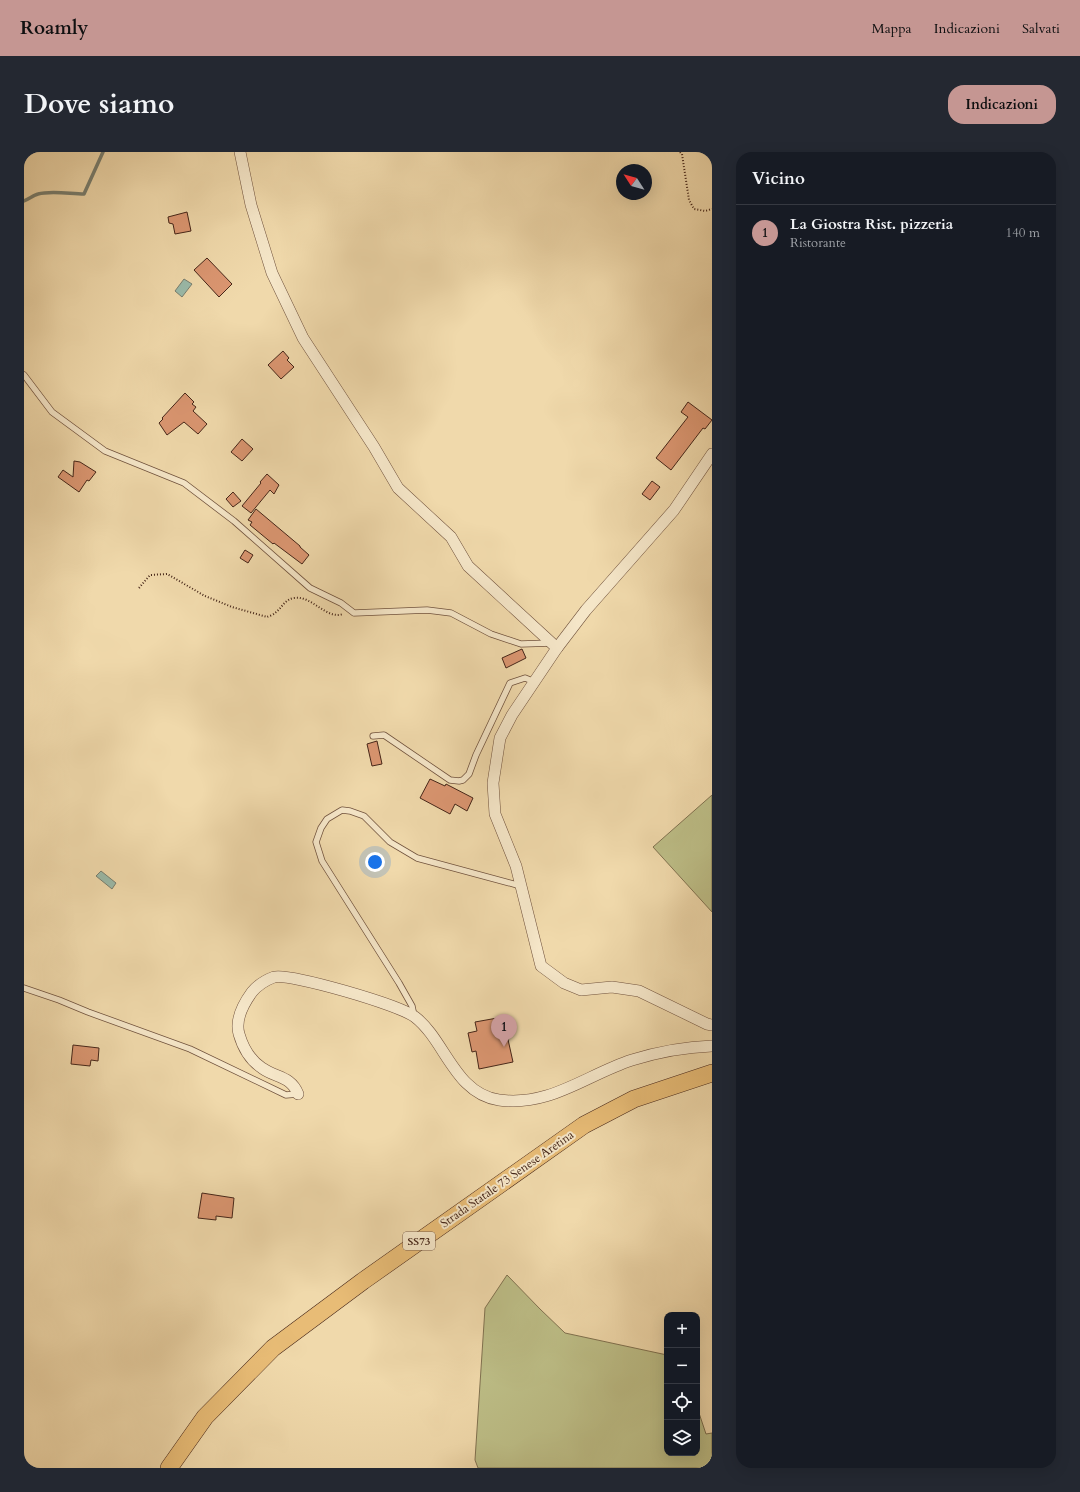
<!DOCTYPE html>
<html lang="it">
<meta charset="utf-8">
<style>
:root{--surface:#171b24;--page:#242831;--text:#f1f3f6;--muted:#9ea1a6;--line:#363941;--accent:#c59692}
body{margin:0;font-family:Cardo,serif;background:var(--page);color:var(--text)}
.controls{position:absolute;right:12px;bottom:12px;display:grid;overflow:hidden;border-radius:8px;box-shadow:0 4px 16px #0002}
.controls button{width:36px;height:36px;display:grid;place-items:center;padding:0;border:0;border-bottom:1px solid var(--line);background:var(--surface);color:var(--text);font:20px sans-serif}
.compass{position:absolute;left:592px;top:12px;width:36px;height:36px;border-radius:50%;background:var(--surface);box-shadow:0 4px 16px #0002;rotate:306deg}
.you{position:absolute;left:351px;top:710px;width:14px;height:14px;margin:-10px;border:3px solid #fff;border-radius:50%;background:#1a73e8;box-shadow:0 0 0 6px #1a73e833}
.badge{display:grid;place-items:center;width:26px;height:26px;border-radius:50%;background:var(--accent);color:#111;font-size:13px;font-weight:700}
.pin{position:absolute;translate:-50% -33px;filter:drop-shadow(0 1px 2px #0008)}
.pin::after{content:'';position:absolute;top:21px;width:14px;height:12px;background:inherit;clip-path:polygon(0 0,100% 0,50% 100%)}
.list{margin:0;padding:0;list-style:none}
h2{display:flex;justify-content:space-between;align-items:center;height:52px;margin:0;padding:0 16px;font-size:17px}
h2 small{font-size:13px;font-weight:400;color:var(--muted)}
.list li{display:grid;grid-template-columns:26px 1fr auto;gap:12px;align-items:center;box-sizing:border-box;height:56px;padding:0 16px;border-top:1px solid var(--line)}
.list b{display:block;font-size:15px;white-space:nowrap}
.list p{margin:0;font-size:13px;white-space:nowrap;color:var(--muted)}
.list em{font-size:13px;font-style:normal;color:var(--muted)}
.icon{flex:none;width:22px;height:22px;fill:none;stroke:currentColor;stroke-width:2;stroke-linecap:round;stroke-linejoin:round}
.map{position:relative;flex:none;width:688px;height:1316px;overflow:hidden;border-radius:16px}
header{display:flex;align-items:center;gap:24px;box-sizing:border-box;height:56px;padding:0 20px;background:var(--accent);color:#111}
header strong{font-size:19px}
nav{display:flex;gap:22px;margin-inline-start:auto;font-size:14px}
.intro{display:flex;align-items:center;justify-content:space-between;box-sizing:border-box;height:96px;padding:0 24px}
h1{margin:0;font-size:28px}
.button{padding:10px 18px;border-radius:16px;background:var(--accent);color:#111;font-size:14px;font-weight:700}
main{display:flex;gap:24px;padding:0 24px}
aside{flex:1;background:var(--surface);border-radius:16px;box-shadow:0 4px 16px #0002}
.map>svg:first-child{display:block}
</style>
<header>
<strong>Roamly</strong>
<nav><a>Mappa</a><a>Indicazioni</a><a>Salvati</a></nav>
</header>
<div class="intro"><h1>Dove siamo</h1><a class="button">Indicazioni</a></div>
<main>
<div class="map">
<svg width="688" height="1316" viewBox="0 0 688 1316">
<rect width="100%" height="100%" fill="#f0d9ab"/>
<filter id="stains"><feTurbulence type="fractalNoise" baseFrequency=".005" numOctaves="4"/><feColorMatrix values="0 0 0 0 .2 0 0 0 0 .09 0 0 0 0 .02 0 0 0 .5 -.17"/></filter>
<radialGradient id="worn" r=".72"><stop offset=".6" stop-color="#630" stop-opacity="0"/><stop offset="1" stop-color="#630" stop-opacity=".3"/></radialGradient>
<g fill="#bdbe87" stroke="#817250">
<path d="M688,643V760L629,695Z"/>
<path d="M483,1123L516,1157L541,1181L643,1203V1301H673V1255L682,1282L688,1281V1316H454L451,1308L461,1156Z"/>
</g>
<g fill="#9abaa9" stroke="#787e6f">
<path d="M160,127L168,132L158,145L151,139Z"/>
<path d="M77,719L92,731L88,737L72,724Z"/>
</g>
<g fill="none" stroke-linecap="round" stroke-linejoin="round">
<path stroke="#787e6f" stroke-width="3.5" d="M0,49C5,47 10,43 14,42C27,38 47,42 60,42L79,0"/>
</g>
<g fill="#db9671" stroke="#452518">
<path d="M163,60L167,79L151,82L149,72L145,71L144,65Z"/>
<path d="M183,106L208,132L195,145L170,118Z"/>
<path d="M259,199L265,206L263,208L270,215L257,227L244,213Z"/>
<path d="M161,241L170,250L168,252L172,255L169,259L183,272L174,282L160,270L143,283L135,271L139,267L138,266Z"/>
<path d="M664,250L688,268L681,277L679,276L647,318L632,306L664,265L657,260Z"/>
<path d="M218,287L229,297L218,309L207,300Z"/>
<path d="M50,309L56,310L72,320L65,329L63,328L55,340L34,325L39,318L49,325Z"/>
<path d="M243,322L255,333L250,342L246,338L227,361L218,354L237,331L236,330Z"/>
<path d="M628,329L636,335L626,348L618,342Z"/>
<path d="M209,340L217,349L209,355L202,347Z"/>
<path d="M232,357L276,394V395L285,403L278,412L250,391L249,392L226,373L228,370L224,368Z"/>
<path d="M221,398L229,403L224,411L216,406Z"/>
<path d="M498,497L502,506L482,516L478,506Z"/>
<path d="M353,589L358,612L348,614L343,592Z"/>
<path d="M406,627L421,634L422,632L449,646L443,659L431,652L426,662L396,646Z"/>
<path d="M479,865L489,910L455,917L452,899L448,900L444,881L453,879L451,870Z"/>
<path d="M49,893L75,896L74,909L67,908L66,914L47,912Z"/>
<path d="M178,1041L210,1046L208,1066L192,1064V1068L174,1066Z"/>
</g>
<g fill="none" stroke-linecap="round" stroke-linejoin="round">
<g stroke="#70523d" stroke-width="7">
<g id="service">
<path d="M0,223L28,260L81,299L160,331L210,369L286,436L317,451L330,461L403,458L427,461L467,482L497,492L527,491"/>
<path d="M349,584L360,583L426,628L435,629L439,628L445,622L452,603L486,531L501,526L511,530"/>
<path d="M0,836L35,848L64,860L166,897L262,943L274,942"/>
<path d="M390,864L388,854L375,831L298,709L292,690L297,676L303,667L318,658L326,659L340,664L366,690L393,706L497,734"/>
</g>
</g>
<g stroke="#70523d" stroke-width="12">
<g id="minor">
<path d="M216,0L227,53L248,121L279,186L350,295L374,336L427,385L444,414L533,496"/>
<path d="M688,302L650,358L562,458L533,496L488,563L476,586L469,631L471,662L492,714L517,814L540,831L557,838L588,835L615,839L683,872L688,873"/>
<path d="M274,942C267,924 252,926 238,916C226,908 219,896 215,882C211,868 220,851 228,840C233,834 242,828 250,825C266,821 376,853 391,865C421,888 431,942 475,948C526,955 562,923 608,908C634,900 660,895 688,894"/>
</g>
</g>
<g stroke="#452518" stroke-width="18">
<path id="primary" d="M145,1316L181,1265L249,1196L339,1129L560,973L610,947L688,921"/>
</g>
<g stroke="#452518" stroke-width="2" stroke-dasharray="1 2" stroke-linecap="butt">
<path d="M656,0L658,2L665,48L670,57L681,59L688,57"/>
<path d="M115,436L126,423L143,422L181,444L208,455L243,465C245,464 249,463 251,461C258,456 261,447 270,446C288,443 302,468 319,462"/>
</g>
<use href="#service" stroke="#f5e6c8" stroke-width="5.5"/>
<use href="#minor" stroke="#f5e6c8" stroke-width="11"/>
<use href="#primary" stroke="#e8bc76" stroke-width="17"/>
</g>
<g text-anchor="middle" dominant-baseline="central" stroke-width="4" stroke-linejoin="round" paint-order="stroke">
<rect fill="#f5e6c8" stroke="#7a5f4d" stroke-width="1" x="379" y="1080" width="32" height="18" rx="3"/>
<g font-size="11" font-weight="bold" fill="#452518">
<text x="395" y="1089">SS73</text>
</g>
<g font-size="12" fill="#452518" stroke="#f5e6c8">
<text transform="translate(483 1027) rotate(-35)">Strada Statale 73 Senese Aretina</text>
</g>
</g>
<rect width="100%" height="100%" filter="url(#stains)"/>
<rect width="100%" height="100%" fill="url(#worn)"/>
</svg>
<div class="controls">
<button>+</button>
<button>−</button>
<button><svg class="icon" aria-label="locate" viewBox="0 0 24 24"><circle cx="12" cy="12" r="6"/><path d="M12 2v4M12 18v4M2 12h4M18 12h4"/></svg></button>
<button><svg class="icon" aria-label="layers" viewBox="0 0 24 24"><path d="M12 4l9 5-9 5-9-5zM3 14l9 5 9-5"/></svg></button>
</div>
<svg class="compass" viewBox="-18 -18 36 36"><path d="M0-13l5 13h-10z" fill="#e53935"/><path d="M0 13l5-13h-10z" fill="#9ea1a6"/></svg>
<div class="you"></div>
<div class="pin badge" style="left:480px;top:895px">1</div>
</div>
<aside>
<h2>Vicino<small></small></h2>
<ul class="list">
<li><span class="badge">1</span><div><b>La Giostra Rist. pizzeria</b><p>Ristorante</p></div><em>140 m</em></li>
</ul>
</aside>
</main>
